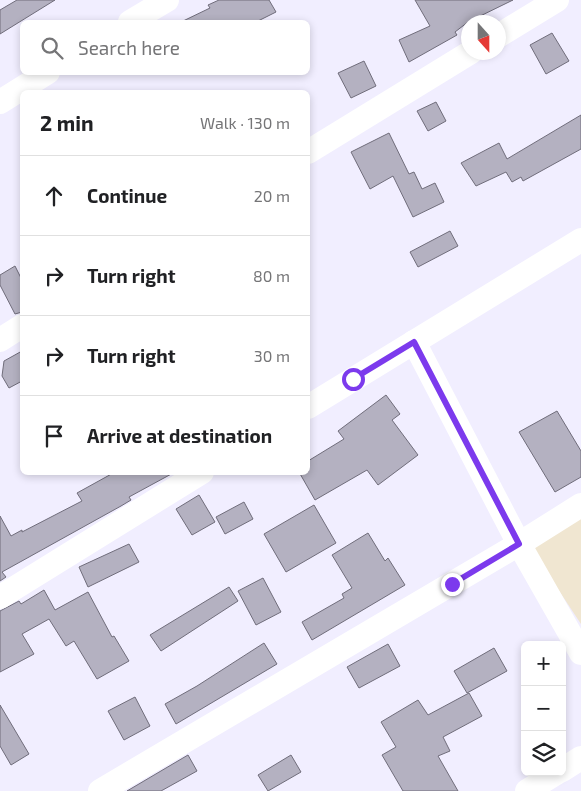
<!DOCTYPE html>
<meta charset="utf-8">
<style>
:root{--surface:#fff;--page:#f6f6f6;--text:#202124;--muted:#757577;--line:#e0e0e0}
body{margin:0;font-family:"Exo 2",sans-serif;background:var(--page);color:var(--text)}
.controls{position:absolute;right:15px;bottom:15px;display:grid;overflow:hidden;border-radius:8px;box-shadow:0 2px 8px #0003}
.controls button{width:45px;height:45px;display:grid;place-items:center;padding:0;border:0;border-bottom:1px solid var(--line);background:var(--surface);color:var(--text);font:25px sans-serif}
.compass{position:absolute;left:461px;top:15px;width:45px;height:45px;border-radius:50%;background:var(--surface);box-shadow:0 2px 8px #0003;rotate:159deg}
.stop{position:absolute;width:15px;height:15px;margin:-11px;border:4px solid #7c3aed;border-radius:50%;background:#fff}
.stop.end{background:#7c3aed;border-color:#fff;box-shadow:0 1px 5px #0008}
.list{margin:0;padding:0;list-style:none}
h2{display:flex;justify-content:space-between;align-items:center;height:65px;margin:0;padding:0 20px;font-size:21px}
h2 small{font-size:16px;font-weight:400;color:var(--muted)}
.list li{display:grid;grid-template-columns:32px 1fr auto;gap:15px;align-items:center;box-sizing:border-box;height:80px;padding:0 20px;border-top:1px solid var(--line)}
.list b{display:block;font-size:19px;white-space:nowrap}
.list em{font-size:16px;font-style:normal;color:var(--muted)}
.icon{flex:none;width:28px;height:28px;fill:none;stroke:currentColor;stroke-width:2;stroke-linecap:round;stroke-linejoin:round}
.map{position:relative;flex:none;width:581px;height:791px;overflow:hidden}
.search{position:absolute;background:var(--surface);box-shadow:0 2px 8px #0003;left:20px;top:20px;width:290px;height:55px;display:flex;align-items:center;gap:12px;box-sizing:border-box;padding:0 18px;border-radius:8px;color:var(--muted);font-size:19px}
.panel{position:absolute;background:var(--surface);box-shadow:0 2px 8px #0003;left:20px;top:90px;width:290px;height:385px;border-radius:8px}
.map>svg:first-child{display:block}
</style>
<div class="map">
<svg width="581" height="791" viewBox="0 0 581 791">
<rect width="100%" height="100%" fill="#f1eeff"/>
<path fill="#f0e6d1" d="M581,516V624L530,547Z"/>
<g fill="#b4b1c1" stroke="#706d7b">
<path d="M17,0H55L0,34V10Z"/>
<path d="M219,0H269L276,12L256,22H181L210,8L208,5Z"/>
<path d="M415,0H513L468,22L455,32L457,35L409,62L399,40L430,26Z"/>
<path d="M552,33L569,61L546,74L530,45Z"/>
<path d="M364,61L376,86L351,98L338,73Z"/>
<path d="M436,102L446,121L428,131L417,111Z"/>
<path d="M581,115V149L523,181L521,177L512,182L506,172L476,186L461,163L499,143L507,159Z"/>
<path d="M389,133L409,174L414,172L422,189L435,183L444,202L413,217L393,176L370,189L351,152Z"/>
<path d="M450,231L458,246L418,267L410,252Z"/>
<path d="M15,266L22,280V312L15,314L0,285V275Z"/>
<path d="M22,351V381L9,388L2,376L4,361Z"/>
<path d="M386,395L400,414L392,420L418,455L378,485L367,470L315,500L299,472H308V461L344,439L338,431Z"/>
<path d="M557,411L581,451V477L555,492L519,432Z"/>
<path d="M115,472H175L129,497L131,500L121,506L2,572L6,577L0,581V516L11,536L22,530V532L82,501L77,493Z"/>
<path d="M199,495L215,522L192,535L176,509Z"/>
<path d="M244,502L253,519L225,534L216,517Z"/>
<path d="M314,505L336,543L286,572L264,534Z"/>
<path d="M368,533L385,561L388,558L405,585L312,640L302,622L344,598L342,594L352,588L332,555Z"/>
<path d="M129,544L139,562L88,587L79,567Z"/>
<path d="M263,578L281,612L256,625L238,591Z"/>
<path d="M229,587L238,601L161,651L150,635Z"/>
<path d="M44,590L55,610L88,592L112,637L114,636L129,661L97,679L74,641L66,646L49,619L22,634L34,654L0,672V611L19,601L21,604Z"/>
<path d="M264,643L277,664L176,724L165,704L197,686Z"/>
<path d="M388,644L400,666L359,688L347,667Z"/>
<path d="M494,648L507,671L467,693L454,671Z"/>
<path d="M469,693L482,716L443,737L450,751L438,756L458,791H403L382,755L396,747L381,722L418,700L428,715Z"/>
<path d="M135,697L150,726L124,740L108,711Z"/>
<path d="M0,705L29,754L11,765L0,746Z"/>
<path d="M188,755L197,771L161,791H127Z"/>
<path d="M291,755L301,772L268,791L258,775Z"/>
</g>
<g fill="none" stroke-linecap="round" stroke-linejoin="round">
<g stroke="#fff" stroke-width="24">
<path d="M130,22L167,0"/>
<path d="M498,36L557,0"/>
<path d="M0,102L48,72"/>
<path d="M308,152L471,52"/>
<path d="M0,340L22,326"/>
<path d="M414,342L519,544L581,653"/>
<path d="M308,407L581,240"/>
<path d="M0,597L202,472"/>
<path d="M562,770L581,758"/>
<path d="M100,791L519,544L581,505"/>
<path d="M527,791L558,772"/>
</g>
</g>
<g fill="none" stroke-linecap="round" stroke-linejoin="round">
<path stroke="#7c3aed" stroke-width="6" d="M353,379L414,342L519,544L452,584"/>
</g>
</svg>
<div class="controls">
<button>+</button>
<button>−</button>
<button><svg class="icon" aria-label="layers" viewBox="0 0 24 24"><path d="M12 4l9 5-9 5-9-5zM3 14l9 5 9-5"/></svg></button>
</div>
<svg class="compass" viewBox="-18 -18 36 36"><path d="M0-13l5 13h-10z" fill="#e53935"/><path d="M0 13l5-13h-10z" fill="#757577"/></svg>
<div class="stop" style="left:353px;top:379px"></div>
<div class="stop end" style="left:452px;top:584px"></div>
<div class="search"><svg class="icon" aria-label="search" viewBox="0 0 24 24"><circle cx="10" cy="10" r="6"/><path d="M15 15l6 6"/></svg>Search here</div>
<section class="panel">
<h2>2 min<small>Walk · 130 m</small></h2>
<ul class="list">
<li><svg class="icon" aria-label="ahead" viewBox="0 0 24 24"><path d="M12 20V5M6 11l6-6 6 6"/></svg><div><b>Continue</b></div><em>20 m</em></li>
<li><svg class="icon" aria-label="right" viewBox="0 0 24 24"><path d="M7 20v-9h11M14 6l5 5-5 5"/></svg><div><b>Turn right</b></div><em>80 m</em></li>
<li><svg class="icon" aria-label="right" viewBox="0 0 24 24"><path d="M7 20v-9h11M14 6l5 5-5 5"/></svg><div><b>Turn right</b></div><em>30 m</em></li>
<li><svg class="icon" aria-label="arrive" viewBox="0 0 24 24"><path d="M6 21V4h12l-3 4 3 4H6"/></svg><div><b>Arrive at destination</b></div></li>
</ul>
</section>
</div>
